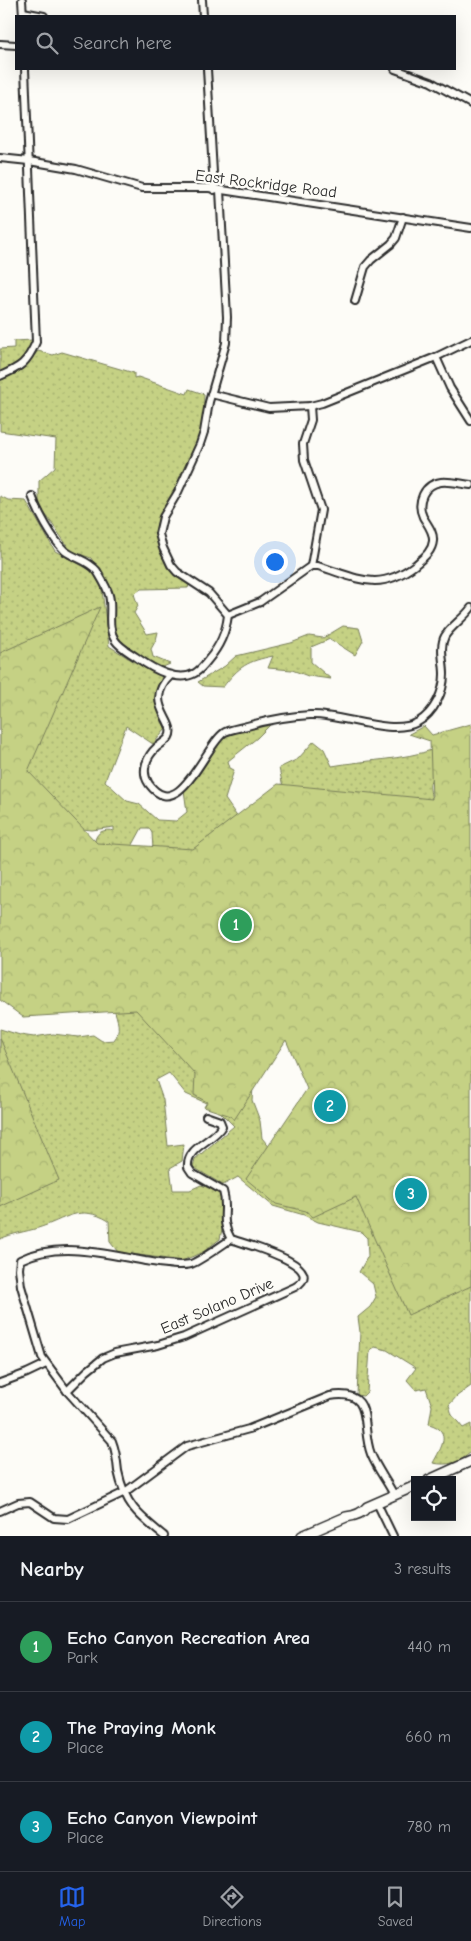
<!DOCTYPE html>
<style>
:root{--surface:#171b24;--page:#242831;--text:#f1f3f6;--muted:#9ea1a6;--line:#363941;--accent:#2563eb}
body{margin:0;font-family:"Comic Neue",sans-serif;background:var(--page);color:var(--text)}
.controls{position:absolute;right:15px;bottom:15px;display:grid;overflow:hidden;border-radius:0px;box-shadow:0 5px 20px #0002}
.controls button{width:45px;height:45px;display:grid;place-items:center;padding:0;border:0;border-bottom:1px solid var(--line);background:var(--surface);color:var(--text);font:25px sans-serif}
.you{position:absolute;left:274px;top:561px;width:18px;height:18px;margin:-12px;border:4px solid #fff;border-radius:50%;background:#1a73e8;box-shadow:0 0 0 8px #1a73e833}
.badge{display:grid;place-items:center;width:32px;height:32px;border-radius:50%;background:var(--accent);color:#fff;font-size:16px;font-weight:700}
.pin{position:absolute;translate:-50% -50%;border:2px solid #fff;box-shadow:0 1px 5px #0006}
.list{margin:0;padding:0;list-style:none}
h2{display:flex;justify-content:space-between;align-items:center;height:65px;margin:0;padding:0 20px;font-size:21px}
h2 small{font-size:16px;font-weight:400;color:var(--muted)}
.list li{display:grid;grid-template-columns:32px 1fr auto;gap:15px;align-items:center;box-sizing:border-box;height:90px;padding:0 20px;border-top:1px solid var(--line)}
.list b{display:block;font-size:19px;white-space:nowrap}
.list p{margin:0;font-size:16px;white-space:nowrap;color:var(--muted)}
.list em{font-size:16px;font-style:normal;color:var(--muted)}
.icon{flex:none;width:28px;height:28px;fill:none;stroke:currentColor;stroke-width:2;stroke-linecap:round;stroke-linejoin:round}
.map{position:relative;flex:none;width:471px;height:1536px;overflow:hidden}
.search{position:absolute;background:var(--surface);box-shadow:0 5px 20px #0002;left:15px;right:15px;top:15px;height:55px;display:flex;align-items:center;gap:12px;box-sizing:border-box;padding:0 18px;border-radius:0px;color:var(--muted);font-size:19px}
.sheet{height:335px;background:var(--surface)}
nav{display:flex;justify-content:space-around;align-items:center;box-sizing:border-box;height:70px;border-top:1px solid var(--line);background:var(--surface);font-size:14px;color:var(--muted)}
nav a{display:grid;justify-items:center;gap:2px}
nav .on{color:var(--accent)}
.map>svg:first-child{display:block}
</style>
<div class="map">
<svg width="471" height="1536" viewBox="0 0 471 1536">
<defs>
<pattern id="grass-dots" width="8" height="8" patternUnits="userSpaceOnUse" patternTransform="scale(1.25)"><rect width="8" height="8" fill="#c5d184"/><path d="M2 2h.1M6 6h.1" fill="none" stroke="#a9b472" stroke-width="1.8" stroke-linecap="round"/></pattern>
<pattern id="forest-crowns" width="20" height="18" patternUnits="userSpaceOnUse" patternTransform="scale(1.25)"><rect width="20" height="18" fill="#c5d184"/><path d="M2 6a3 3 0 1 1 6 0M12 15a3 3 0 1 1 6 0" fill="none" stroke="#a9b472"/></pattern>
</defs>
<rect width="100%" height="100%" fill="#fdfcf7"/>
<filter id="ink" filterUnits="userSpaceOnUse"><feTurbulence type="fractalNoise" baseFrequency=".02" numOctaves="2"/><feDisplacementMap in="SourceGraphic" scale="10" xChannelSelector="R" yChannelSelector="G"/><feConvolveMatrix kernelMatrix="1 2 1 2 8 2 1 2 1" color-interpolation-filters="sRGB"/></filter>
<g filter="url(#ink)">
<g fill="url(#grass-dots)" stroke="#787e58">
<path d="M33,340C28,358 16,365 0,373V349L14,348V341Z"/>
<path d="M38,351L53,355L62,352L134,373V378L138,377L187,394L189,389L204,394L203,431L174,495L164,509L157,523L155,535L171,569L189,585L188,588L141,589L134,594L138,606L134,613L147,634L158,632L156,640L151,649L153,657L170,664L163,667L153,666L118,641L112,626V594L91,558L71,551L39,505V481L55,467L56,439L0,431V379C16,375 27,364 38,351Z"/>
<path d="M0,496L8,500L26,501L55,551L90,570L101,582L109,646L138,664L162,676L155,697L161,720L166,729L153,744L126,726L105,781L127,801L139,804L157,820L176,821L187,812L184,790L203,766L221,737L274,721L257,738L228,761L230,768L234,770L225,799L238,818L283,787L279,768L298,759L314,741L324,749L332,766C366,760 402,760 435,749L436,774C425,783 432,792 432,804L255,1063L252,1100L260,1121L262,1138L271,1149L471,1147V1386L457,1396L449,1405L452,1415L463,1428L471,1424V1452C459,1463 448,1466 433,1463C441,1448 453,1431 429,1424L432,1406L426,1388L416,1390L407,1380L416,1368L387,1350L375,1347L370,1350L367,1392L363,1396L357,1395L360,1332L358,1317L370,1307L376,1297L373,1284L359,1272L368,1256L367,1238L361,1232L318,1222L304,1215L273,1206L238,1177L223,1185L193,1167L195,1159L234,1126L215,1107L186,1094L169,1073L156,1080L163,1100L168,1146L184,1144L182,1161L170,1168L173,1190H190L201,1185L212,1189L221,1195L222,1229L220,1239L203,1252L182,1261L118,1252L110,1242L109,1221C79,1203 65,1220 38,1228C25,1232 13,1233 0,1239V1029L20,1035L34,1037L53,1034L78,1037L93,1035L102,1041L114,1040C122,1031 117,1018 114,1009L153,849L152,833L149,828H142L129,852L95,844C94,833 104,828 114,831V827L92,830L54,826L0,860Z"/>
<path d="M343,626L359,628L363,641L355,655L330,639L311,647V662L331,679L308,676L292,670L268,668L273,656C248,661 239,666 223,687L203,686L198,682L225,666L236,656L291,643L309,636L323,638Z"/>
</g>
<g fill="url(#forest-crowns)" stroke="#787e58">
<path d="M100,607L28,771L97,843L193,849L278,784L432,799L430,741L409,734L424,726L432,735L471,724V1286L408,1315L356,1197L313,1217L306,1211L276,1204L246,1179L307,1089L286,1040L234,1120L231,1116L204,1107L207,1102L194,1095L195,1074L136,1010L23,1017L0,1000V653Z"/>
<path d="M0,1038L59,1180L0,1207Z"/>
</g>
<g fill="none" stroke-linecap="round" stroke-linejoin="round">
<g stroke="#2b2b2b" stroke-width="10">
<g id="minor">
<path d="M22,0L23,16"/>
<path d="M202,0L203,16"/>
<path d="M23,12L44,16"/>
<path d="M0,44L16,45"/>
<path d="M207,69L214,190"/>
<path d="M395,69L431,82L471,104"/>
<path d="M0,158L29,161L76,169L142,188H209L471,228"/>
<path d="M355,301L365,267L371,260L391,244L396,238L403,217"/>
<path d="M436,357L450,388L471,421"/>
<path d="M0,376C21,367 27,363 36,342L25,69"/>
<path d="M211,394L269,408L310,406L322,403L436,357L471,340"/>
<path d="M310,406L311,420L303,444L304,460L321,510L311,566"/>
<path d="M32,496C38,512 52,539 65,551C76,559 88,560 97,571C101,578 107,587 109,595C113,609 106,626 115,640C120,648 131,653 139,659C153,669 178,683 195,673C200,670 205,664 208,660C220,646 226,633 228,615L209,593L177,572L171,565L163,548L159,534L163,517L178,492L200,444L204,432L209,402L226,343L227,317L220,190"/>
<path d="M228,615L260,602L311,566H318C358,578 378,593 415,565C423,558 432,552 433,541C434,532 427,524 423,517C416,502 424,484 441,482C451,481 461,484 471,485"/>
<path d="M171,675C141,704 178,721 169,737C166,741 161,744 157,747C147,756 140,771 149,784C179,825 206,743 225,732C232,729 240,728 247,726C268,720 288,716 310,715C340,713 391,737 418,722C434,713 444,692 444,674C444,662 439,647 445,636C451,626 464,618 471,608"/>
<path d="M0,1383L27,1373L46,1364"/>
<path d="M67,1391L87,1371L103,1358L115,1353L158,1345L184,1337L295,1287C331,1266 244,1244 231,1239"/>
<path d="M377,1503L393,1536"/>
<path d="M0,1511L18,1503L30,1502L54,1518L68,1519L125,1492L187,1446L249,1429L330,1396C376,1388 360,1427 371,1454C377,1469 387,1481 394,1495"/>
<path d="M164,1536C138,1515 125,1505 118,1471C117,1460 116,1451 112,1441L67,1391L42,1357L21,1286L19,1269L20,1260C59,1241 105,1254 145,1261C160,1263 177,1267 191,1264C200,1261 222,1245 231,1239C219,1218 229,1210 223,1191L192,1173L188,1167C186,1147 214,1141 222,1126L220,1121L206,1116"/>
</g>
</g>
<g stroke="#2b2b2b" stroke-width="12">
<g id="tertiary">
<path d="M429,1480L471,1461"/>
<path d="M302,1536L346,1517C354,1516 362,1514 367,1507L415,1486"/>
</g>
</g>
<use href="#minor" stroke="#fdfcf7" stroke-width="6"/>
<use href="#tertiary" stroke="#fdfcf7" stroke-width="9"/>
</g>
</g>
<g text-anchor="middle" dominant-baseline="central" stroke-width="5" stroke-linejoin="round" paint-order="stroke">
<g font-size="16" fill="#2b2b2b" stroke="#fdfcf7">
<text transform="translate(266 184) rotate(7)">East Rockridge Road</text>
<text transform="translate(217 1306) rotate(-23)">East Solano Drive</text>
</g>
</g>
</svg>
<div class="controls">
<button><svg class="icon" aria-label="locate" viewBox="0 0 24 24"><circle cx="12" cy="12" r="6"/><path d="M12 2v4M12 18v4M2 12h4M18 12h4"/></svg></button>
</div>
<div class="you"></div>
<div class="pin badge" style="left:236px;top:925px;background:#2e9e5b">1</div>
<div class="pin badge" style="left:330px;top:1106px;background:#0f9aa8">2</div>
<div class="pin badge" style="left:411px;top:1194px;background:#0f9aa8">3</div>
<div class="search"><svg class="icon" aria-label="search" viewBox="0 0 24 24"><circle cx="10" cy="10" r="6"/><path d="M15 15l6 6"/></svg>Search here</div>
</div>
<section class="sheet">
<h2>Nearby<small>3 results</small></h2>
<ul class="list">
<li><span class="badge" style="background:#2e9e5b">1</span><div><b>Echo Canyon Recreation Area</b><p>Park</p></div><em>440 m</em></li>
<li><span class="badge" style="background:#0f9aa8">2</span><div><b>The Praying Monk</b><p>Place</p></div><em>660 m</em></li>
<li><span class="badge" style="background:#0f9aa8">3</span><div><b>Echo Canyon Viewpoint</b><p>Place</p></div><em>780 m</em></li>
</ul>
</section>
<nav>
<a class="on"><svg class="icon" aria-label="map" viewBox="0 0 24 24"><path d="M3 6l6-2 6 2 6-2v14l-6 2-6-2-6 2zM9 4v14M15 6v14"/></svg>Map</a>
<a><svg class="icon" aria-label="directions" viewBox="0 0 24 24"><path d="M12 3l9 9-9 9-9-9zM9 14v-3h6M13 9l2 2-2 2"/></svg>Directions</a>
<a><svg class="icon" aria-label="saved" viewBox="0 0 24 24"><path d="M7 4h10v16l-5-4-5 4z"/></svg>Saved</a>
</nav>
